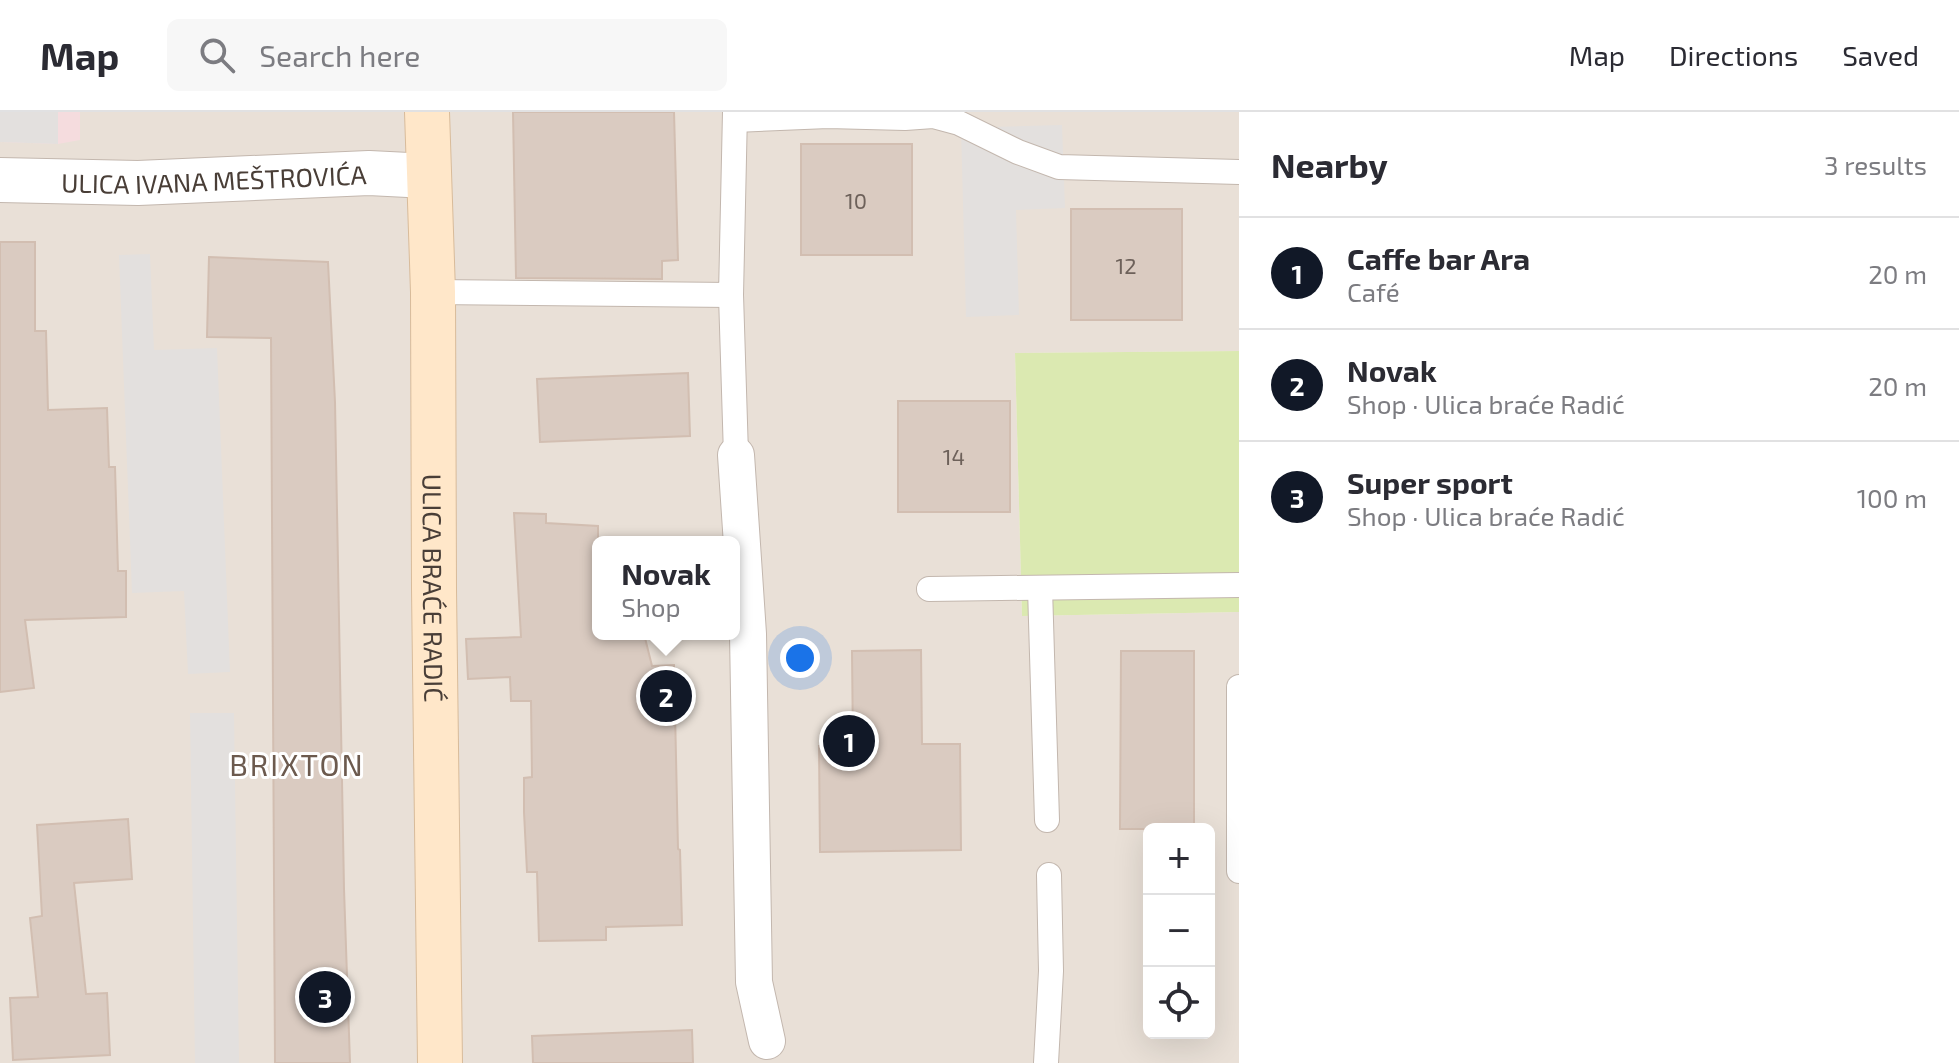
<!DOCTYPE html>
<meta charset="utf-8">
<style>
:root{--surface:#fff;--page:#f7f7f7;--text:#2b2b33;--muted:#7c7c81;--line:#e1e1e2;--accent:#111827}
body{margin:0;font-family:"Exo 2",sans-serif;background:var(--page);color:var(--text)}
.controls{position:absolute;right:24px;bottom:24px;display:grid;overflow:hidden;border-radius:12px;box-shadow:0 8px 32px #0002}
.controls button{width:72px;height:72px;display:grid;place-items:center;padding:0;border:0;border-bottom:2px solid var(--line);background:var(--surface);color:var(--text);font:40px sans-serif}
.you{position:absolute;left:800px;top:546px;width:28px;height:28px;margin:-20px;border:6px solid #fff;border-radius:50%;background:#1a73e8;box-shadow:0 0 0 12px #1a73e833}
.badge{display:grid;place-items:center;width:52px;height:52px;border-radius:50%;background:var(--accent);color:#fff;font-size:26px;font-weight:700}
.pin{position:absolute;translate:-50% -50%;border:4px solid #fff;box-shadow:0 2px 8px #0006}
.popup{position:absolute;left:592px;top:424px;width:148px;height:104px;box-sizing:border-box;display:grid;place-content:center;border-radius:12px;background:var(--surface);filter:drop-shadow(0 2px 6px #0005);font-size:26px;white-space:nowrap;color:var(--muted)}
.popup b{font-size:30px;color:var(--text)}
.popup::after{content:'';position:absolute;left:50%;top:100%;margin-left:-16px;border:16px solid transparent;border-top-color:var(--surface)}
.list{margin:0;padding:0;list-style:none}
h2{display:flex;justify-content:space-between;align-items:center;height:104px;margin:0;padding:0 32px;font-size:34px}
h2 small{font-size:26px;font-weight:400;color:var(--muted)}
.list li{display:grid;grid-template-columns:52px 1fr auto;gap:24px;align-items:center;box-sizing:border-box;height:112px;padding:0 32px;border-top:2px solid var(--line)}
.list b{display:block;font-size:30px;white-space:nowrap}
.list p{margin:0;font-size:26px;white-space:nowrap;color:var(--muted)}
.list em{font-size:26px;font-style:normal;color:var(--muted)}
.icon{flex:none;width:44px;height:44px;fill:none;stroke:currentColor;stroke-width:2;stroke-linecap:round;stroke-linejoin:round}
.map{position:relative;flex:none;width:1239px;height:951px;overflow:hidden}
header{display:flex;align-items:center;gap:48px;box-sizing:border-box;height:112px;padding:0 40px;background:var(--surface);border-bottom:2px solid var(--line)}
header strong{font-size:38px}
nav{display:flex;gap:44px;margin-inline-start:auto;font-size:28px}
.search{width:560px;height:72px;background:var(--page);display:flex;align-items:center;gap:20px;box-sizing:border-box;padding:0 28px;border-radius:12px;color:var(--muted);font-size:30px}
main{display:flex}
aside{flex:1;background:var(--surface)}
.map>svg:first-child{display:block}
</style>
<header>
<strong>Map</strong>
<div class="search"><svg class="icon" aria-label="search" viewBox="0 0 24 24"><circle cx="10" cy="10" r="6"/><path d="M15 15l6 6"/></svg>Search here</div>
<nav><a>Map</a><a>Directions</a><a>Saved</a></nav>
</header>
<main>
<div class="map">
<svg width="1239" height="951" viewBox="0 0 1239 951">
<rect width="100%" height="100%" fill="#f5efe9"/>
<path fill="#e9e0d7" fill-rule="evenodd" d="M0,0H1239V239L1015,241L1022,504L1239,500V951H0ZM598,430H734V522H598ZM1149,717H1209V921H1149Z"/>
<path fill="#f5dcde" d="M0,0H80V28L58,32L0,30Z"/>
<path fill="#dbe9b1" d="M1239,239V500L1022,504L1015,241Z"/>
<g fill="#e3e0de">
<path d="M0,0H58V32L0,30Z"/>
<path d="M1062,13L1065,96L1016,98L1019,203L966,205L961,16Z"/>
<path d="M150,142L154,238L217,236L230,560L188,562L184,479L132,481L119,143Z"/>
<path d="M190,601H234L239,951H195Z"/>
</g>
<g fill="#dacbc1" stroke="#d2beb1" stroke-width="2">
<path d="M513,0H674L678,148L662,149V167L516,166Z"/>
<rect x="801" y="32" width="111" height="111"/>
<rect x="1071" y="97" width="111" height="111"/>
<path d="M0,130H35V219H46L48,298L107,296L109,355H115L118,459H126V505L25,508L34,576L0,580Z"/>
<path d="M209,145L328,150L335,290L344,777L350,951H275L271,226L207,225Z"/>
<path d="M688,261L690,324L540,330L537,267Z"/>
<rect x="898" y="289" width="112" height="111"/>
<path d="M514,401L546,402V411L598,414V522H644L652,554L674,553L678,737L680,738L682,813L606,815V828L539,829L537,760H527L524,700V666L532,665L531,589H511L510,565L468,567L466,527L521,525Z"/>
<path d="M921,538L922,632H960L961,738L820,740L819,634H853L852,539Z"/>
<path d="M1121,539H1194V717H1120Z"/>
<path d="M128,707L132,767L74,771L86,882L107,881L110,943L13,948L10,886L38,885L30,806L42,804L37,713Z"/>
<path d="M692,918L693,951H533L532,924Z"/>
</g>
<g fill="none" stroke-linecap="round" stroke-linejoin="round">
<g stroke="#c3b7ae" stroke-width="26">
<g id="service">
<path d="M735,8L828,4L905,6L933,4L959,11L1018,40L1059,55L1239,60"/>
<path d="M433,180L731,183L735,0"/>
<path d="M731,183L736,343"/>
<path d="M1040,476L1047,708"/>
<path d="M929,477L1239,473"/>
<path d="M1239,575V759"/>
<path d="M1046,951L1051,859L1049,763"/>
</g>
</g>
<g stroke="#c3b7ae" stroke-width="38">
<path id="pedestrian" d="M736,343L748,522L754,870L767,929"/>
</g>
<g stroke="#c3b7ae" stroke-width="46">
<g id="minor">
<path id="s1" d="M0,68L138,71L369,61L428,64"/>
</g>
</g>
<g stroke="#d8bb9a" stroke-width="46">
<g id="secondary">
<path id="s2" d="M427,0L433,180L434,477L440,951"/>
</g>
</g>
<use href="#service" stroke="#fff" stroke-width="24"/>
<use href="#pedestrian" stroke="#fff" stroke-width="36"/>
<use href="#minor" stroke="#fff" stroke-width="44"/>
<use href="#secondary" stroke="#ffe7c9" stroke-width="44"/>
</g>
<g text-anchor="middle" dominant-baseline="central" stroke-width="6" stroke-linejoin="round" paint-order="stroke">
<g font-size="22" fill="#6d615a">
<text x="856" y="88">10</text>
<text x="1126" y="153">12</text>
<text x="954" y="344">14</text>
</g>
<g font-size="26" fill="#493e37" stroke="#fff">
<text stroke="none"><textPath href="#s1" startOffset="214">ULICA IVANA MEŠTROVIĆA</textPath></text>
<text stroke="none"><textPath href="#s2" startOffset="476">ULICA BRAĆE RADIĆ</textPath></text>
</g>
<g font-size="30" letter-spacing="2" fill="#6c5a4e" stroke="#fff">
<text x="297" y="652">BRIXTON</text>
</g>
</g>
</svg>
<div class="controls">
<button>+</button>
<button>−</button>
<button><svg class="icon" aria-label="locate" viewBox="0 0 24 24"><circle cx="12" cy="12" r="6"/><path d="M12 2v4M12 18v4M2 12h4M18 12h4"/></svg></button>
</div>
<div class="you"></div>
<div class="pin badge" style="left:849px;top:629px">1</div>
<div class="pin badge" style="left:666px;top:584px">2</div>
<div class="popup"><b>Novak</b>Shop</div>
<div class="pin badge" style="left:325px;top:885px">3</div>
</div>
<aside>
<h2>Nearby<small>3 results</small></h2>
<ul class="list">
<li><span class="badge">1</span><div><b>Caffe bar Ara</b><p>Café</p></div><em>20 m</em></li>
<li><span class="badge">2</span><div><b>Novak</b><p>Shop · Ulica braće Radić</p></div><em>20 m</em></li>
<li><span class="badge">3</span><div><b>Super sport</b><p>Shop · Ulica braće Radić</p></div><em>100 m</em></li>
</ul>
</aside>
</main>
